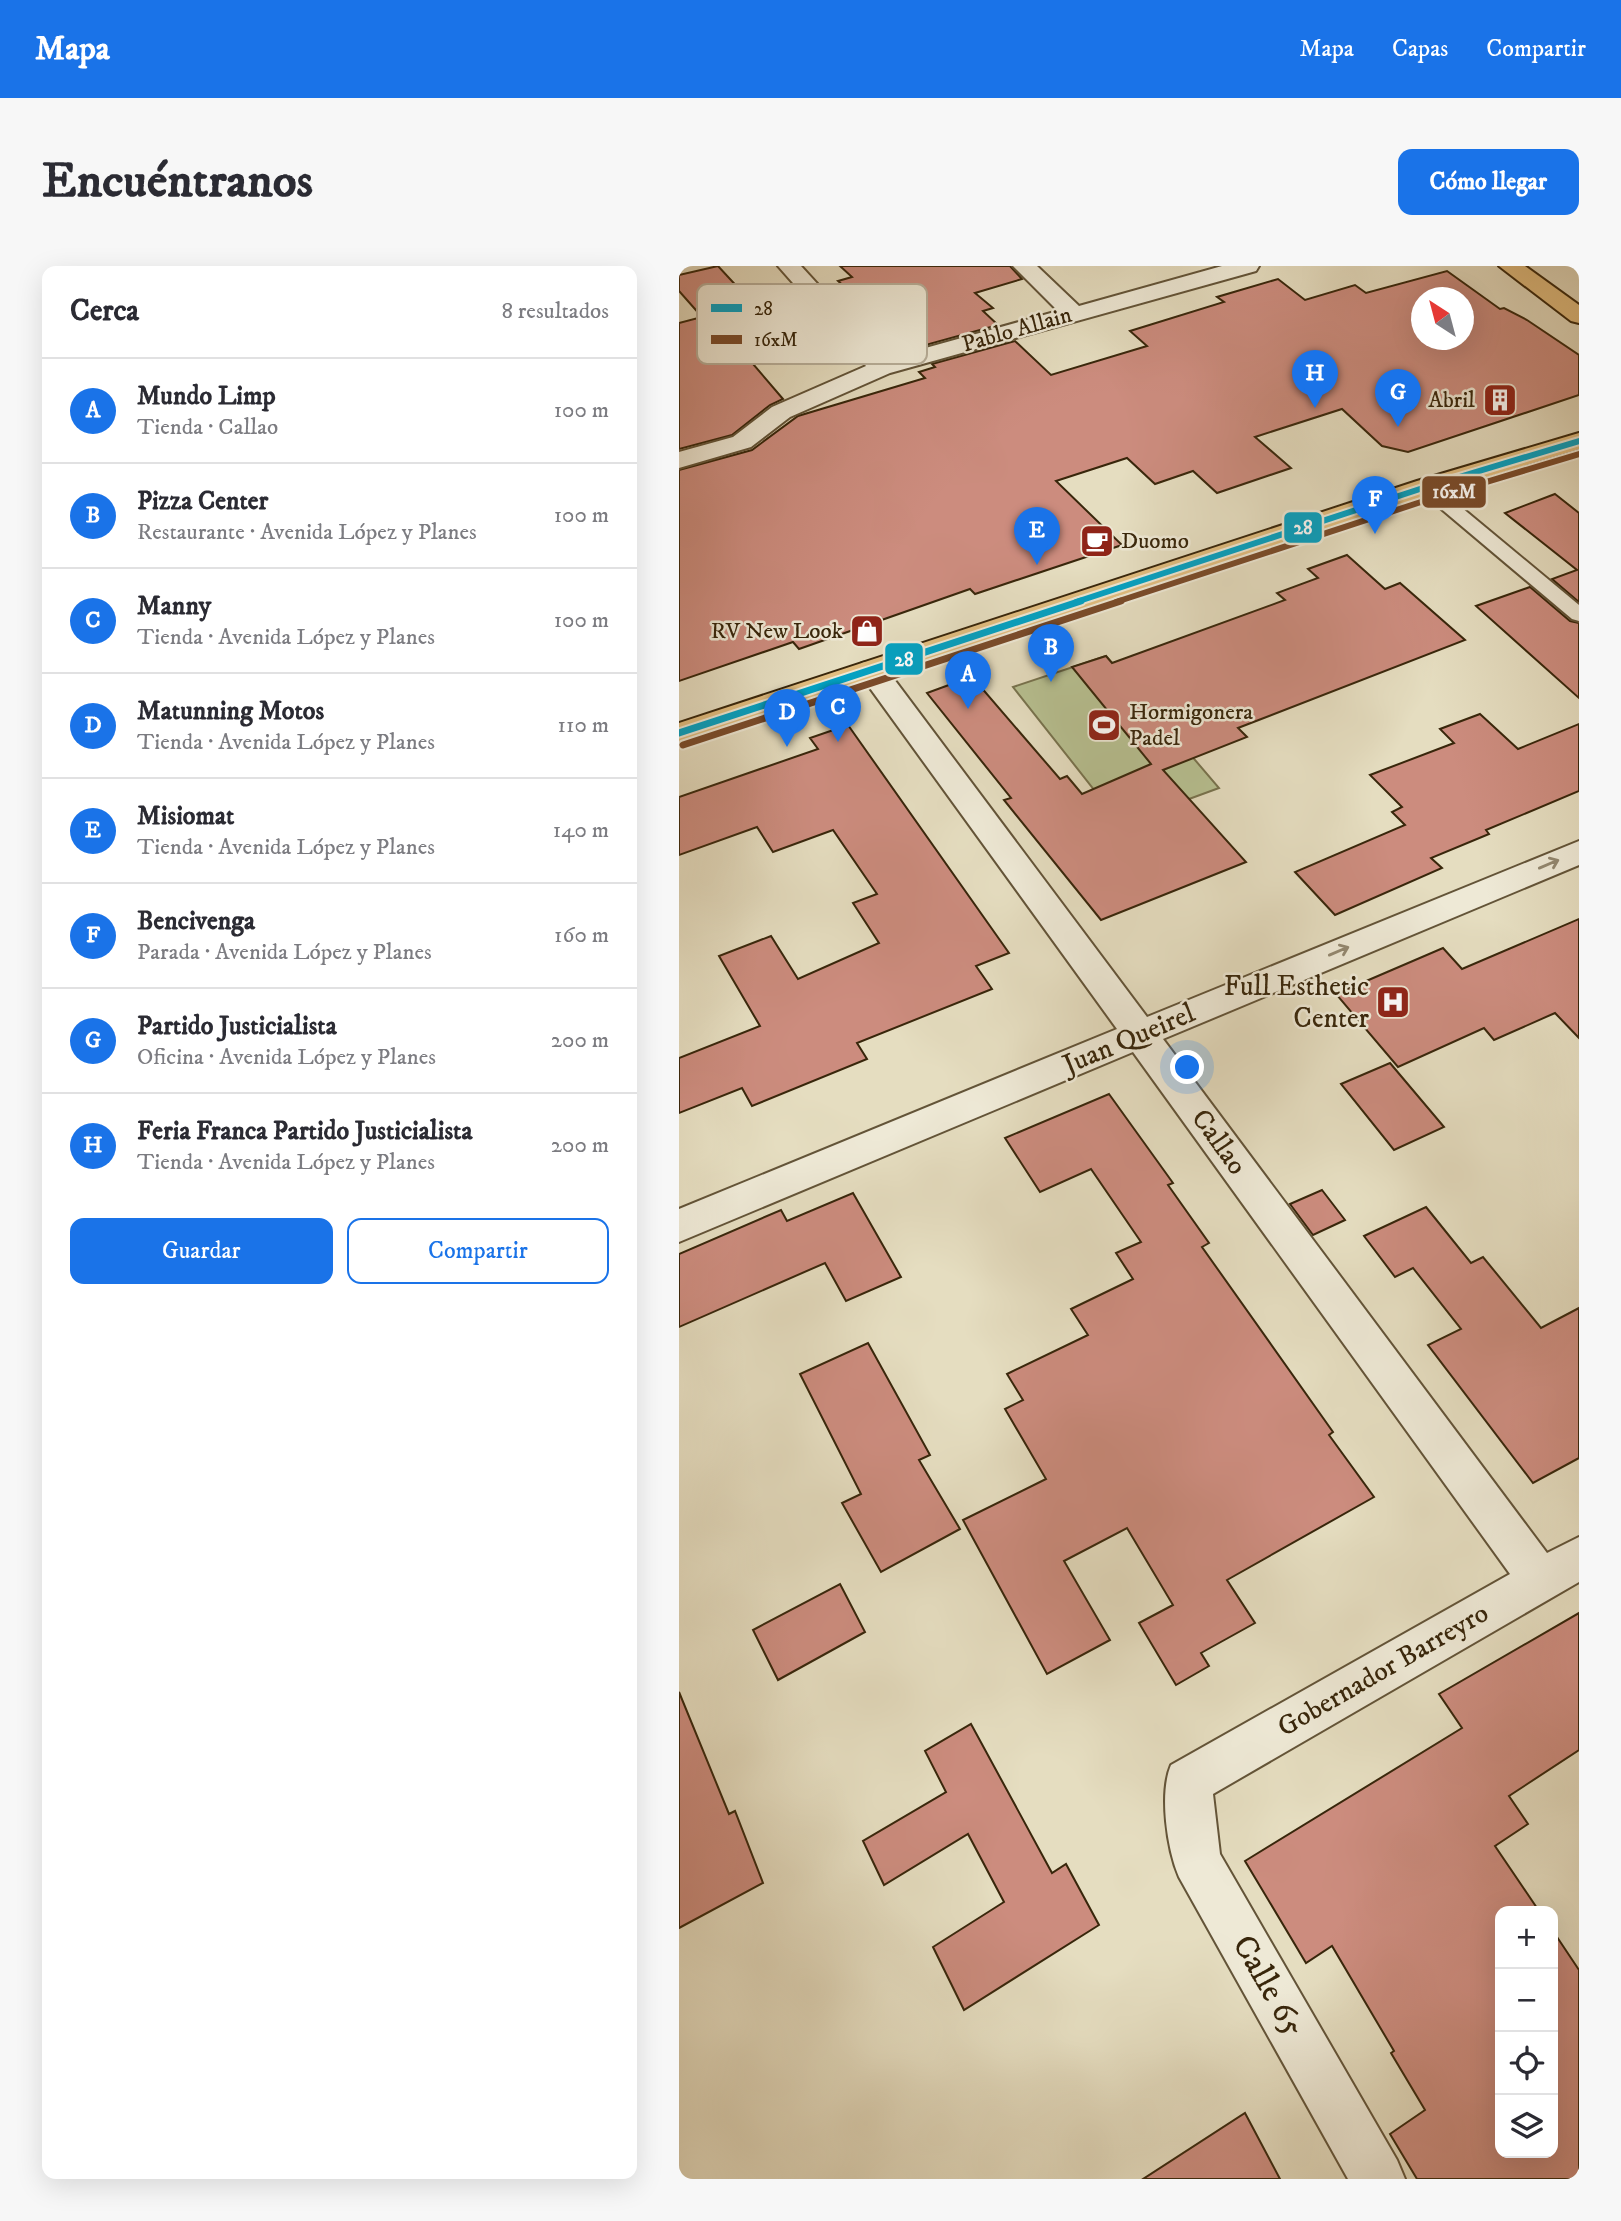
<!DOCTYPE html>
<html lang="es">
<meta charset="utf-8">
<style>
:root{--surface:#fff;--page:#f7f7f7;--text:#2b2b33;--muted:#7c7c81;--line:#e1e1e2;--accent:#1a73e8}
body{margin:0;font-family:"IM FELL DW Pica",serif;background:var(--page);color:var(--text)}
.controls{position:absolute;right:21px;bottom:21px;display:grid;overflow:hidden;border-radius:14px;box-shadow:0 7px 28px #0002}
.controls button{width:63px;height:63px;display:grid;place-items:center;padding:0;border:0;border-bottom:2px solid var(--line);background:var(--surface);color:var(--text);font:35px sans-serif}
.compass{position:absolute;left:732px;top:21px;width:63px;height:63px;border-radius:50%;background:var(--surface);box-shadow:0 7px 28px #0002;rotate:324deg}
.you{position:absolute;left:509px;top:802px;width:24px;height:24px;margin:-18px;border:5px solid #fff;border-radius:50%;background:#1a73e8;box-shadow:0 0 0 10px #1a73e833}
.badge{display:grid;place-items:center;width:46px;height:46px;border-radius:50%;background:var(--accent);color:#fff;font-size:23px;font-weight:700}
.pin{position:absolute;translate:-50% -58px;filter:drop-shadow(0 2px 4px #0008)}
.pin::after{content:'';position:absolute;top:37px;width:24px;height:21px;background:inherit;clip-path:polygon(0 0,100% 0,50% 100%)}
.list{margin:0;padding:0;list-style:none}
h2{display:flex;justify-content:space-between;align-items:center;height:91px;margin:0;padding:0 28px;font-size:30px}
h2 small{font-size:23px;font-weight:400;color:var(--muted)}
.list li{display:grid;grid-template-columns:46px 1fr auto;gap:21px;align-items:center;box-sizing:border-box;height:105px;padding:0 28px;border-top:2px solid var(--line)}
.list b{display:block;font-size:26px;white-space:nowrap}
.list p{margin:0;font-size:23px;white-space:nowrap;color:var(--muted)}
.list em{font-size:23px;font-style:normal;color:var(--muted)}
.actions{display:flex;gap:14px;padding:21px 28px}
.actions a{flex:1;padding:16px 0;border:2px solid var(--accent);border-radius:14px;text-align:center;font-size:24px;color:var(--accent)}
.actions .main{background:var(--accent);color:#fff}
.icon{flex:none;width:38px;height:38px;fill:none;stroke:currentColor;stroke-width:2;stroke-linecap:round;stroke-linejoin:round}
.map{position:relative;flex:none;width:900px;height:1913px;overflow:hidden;border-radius:14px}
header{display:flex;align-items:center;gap:42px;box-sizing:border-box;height:98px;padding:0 35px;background:var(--accent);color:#fff}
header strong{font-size:33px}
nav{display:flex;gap:38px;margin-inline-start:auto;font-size:24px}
.intro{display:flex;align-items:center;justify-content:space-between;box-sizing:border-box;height:168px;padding:0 42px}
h1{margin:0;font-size:49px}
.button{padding:18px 32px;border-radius:14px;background:var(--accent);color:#fff;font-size:24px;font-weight:700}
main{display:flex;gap:42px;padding:0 42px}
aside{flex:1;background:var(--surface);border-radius:14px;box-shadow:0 7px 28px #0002}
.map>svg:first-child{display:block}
</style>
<header>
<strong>Mapa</strong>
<nav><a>Mapa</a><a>Capas</a><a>Compartir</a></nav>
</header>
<div class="intro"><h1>Encuéntranos</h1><a class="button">Cómo llegar</a></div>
<main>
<aside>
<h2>Cerca<small>8 resultados</small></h2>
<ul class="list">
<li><span class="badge">A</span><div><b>Mundo Limp</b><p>Tienda · Callao</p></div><em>100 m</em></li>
<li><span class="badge">B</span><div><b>Pizza Center</b><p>Restaurante · Avenida López y Planes</p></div><em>100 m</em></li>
<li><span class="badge">C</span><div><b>Manny</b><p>Tienda · Avenida López y Planes</p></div><em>100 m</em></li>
<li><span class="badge">D</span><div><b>Matunning Motos</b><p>Tienda · Avenida López y Planes</p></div><em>110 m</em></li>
<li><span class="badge">E</span><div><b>Misiomat</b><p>Tienda · Avenida López y Planes</p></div><em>140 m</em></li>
<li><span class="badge">F</span><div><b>Bencivenga</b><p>Parada · Avenida López y Planes</p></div><em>160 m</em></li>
<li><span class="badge">G</span><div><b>Partido Justicialista</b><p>Oficina · Avenida López y Planes</p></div><em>200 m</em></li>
<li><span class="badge">H</span><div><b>Feria Franca Partido Justicialista</b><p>Tienda · Avenida López y Planes</p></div><em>200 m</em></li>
</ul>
<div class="actions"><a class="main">Guardar</a><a>Compartir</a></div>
</aside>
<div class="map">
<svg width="900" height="1913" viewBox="0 0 900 1913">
<rect width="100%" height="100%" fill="#e5ddc0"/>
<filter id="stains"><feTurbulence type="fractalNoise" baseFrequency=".00286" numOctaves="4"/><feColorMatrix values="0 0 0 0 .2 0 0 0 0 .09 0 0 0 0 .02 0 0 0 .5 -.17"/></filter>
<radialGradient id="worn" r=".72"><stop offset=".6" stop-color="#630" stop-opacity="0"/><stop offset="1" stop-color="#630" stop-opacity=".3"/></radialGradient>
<path fill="#b7c091" stroke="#78734e" stroke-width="2" d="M427,390L540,522L442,558L334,421Z"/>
<g fill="#cc8c7e" stroke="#38260b" stroke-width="2" fill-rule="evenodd">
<path d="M39,0L87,52L73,56L82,66L64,71L73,81L62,84L104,133L91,139L53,169L0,183V57L23,51L0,25V9Z"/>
<path d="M161,0H331L343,13L296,27L314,42L304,45L319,59L236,82L159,15L173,11Z"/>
<path d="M768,5L821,43L825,42L848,54L900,89V129L729,186L703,180L663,143L576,171L612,202L538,227L514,205L476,218L448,192L377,215L443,279L296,328L291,323L120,383L114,376L0,415V204L73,184L119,150L246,112L240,106L256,101L253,98L336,75L372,109L468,80L451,65L545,36L538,31L599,13L626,34L676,19L687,27ZM743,32H785V74H743Z"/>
<path d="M876,228L900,247V336L873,313L898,304L826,247Z"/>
<path d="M668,289L706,323L721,317L786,374L559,462L568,471L484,504L567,596L422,654L325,534L332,532L248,427L289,412L297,422L301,420L381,513L388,510L403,528L472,498L393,401L427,390L433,397L606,334L598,327L639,312L629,303Z"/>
<path d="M851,321L891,355L900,357V432L797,340Z"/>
<path d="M801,448L839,483L900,458V525L807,564L810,568L752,592L763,602L656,649L616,606L726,559L713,546L723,541L691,509L775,477L761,463Z"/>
<path d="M169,459L330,687L297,700L313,723L178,777L188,793L73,840L63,822L0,847V792L81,760L40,690L92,670L119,713L200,677L174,637L198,628L154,564L94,586L78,561L0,589V531L139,483L131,472Z"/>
<path d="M900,653V772L876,747L815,774L805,762L719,801L657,728L764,682L783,703Z"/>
<path d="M711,797L765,861L715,884L662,818Z"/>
<path d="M430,828L494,917L489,919L530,977L523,981L654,1166L650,1169L695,1231L548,1314L576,1357L522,1387L530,1400L497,1419L460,1357L494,1339L448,1262L385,1295L431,1374L368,1408L284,1254L367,1213L326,1143L344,1134L328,1108L409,1069L392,1043L454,1013L437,987L462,976L412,903L361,926L326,872Z"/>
<path d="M643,924L666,954L634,969L611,938Z"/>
<path d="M174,927L222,1011L167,1035L146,997L0,1061V988L102,944L108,955Z"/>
<path d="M747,941L792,997L804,991L862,1062L900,1042V1192L854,1217L749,1079L782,1063L734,1002L716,1011L685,970Z"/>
<path d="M189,1077L251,1189L240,1194L281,1263L202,1306L163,1237L182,1228L121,1108Z"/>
<path d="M161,1318L186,1366L99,1414L74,1364Z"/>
<path d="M900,1347V1484L830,1530L849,1558L816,1580L860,1645H821V1887H874V1665L900,1704V1913H738L711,1868L746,1844L712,1787L715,1785L653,1680L627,1697L566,1595L783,1462L760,1428Z"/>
<path d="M0,1426L50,1548L56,1545L84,1617L0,1662Z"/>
<path d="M292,1458L373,1607L387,1598L420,1659L285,1744L254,1681L325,1636L289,1568L205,1619L184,1575L267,1526L246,1485Z"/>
<path d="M566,1847L601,1913H464Z"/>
</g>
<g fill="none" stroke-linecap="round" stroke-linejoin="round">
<g stroke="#635438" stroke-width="4">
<path id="service" d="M747,216L753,217L900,339V355L893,353L741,225L738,221Z"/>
</g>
<g stroke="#635438" stroke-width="4">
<g id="minor">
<path d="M99,0H122L207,93L379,45L334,0H358L400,40L543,0H580L577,5L211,107L111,151L72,181L0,202V186L54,171L93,141L187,100Z"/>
<path d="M193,395L203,397L468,751L900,575V599L484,773L868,1287L900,1271V1316L534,1528L541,1588L718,1894L726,1913H669L500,1611C488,1583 480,1527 492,1499L831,1308L454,786L0,976V943L438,763L183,411L178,404L183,397Z"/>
</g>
</g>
<g stroke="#38260b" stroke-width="4">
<g id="primary">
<path d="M820,0H846L900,39V57L892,55Z"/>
<path d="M900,167V183L756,227L0,477V457L738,215Z"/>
</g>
</g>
<use href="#service" fill="#eee9d6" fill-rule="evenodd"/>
<use href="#minor" fill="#eee9d6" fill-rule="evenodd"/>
<use href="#primary" fill="#e2be80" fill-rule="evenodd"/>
<g stroke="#eee9d6" stroke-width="10">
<path id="bus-1-far1" d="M397,336L747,221L900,175"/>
</g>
<g stroke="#eee9d6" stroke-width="11">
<path id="bus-1" d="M0,467L402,335"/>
</g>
<g stroke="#eee9d6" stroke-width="10">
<path id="bus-2-far1" d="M437,336L751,233L900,188"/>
</g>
<g stroke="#eee9d6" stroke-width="11">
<path id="bus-2" d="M4,479L442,335"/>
</g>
<use href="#bus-1-far1" stroke="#03a2c4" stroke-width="6"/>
<use href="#bus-1" stroke="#03a2c4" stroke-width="7"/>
<use href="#bus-2-far1" stroke="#7a4b2a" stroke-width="6"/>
<use href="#bus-2" stroke="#7a4b2a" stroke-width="7"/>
</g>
<defs><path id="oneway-shaft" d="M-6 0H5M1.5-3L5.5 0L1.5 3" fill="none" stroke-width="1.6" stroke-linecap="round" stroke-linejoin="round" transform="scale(1.75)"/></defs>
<g stroke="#938870">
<use href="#oneway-shaft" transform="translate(870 598) rotate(-23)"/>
<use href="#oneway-shaft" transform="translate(660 685) rotate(-23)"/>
</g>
<defs>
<g id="building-square" transform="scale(1.75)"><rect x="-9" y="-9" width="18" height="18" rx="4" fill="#8f2418" stroke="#eee9d6"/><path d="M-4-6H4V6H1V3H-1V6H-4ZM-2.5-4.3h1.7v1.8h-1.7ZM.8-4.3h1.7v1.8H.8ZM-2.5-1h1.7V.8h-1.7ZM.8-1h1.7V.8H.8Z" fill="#fff"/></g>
<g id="cafe-square" transform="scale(1.75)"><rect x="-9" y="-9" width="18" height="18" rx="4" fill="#8f2418" stroke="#eee9d6"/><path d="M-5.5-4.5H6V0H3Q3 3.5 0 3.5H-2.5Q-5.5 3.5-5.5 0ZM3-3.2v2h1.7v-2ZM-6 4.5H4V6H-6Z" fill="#fff"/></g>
<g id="shop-square" transform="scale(1.75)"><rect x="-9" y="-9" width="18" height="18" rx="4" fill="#8f2418" stroke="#eee9d6"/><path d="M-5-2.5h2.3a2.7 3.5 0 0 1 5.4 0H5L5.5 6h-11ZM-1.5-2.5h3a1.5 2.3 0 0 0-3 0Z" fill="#fff"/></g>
<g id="stadium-square" transform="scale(1.75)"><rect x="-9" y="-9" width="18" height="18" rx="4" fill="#8f2418" stroke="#eee9d6"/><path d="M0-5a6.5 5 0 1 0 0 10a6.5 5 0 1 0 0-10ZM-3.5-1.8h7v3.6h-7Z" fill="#fff"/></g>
<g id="hospital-square" transform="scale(1.75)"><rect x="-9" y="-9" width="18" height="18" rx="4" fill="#8f2418" stroke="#eee9d6"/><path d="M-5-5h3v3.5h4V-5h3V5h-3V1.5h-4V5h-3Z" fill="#fff"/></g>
</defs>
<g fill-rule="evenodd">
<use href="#building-square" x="821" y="134"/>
<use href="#cafe-square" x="418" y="275"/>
<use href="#shop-square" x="188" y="365"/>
<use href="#stadium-square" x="425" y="459"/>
<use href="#hospital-square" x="714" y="736"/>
</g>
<g text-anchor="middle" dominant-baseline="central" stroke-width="5" stroke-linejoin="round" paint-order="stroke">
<g font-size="23" fill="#38260b" stroke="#eee9d6">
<text transform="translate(338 64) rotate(-16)">Pablo Allain</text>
</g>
<g font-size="23" fill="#38260b" stroke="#eee9d6" text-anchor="end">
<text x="796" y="134">Abril</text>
<text x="442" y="275" text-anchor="start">Duomo</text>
<text x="164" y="365">RV New Look</text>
<text x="450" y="446" text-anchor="start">Hormigonera<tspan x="450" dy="26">Padel</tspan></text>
</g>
<g font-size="28" fill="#38260b" stroke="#eee9d6" text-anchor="end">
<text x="690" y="720">Full Esthetic<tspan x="690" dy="32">Center</tspan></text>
</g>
<g font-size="28" fill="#38260b" stroke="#eee9d6">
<text transform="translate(450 773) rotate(-23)">Juan Queirel</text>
<text transform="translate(540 876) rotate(54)">Callao</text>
<text transform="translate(704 1404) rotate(-30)">Gobernador Barreyro</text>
</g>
<g font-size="33" fill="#38260b" stroke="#eee9d6">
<text transform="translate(589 1720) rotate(60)">Calle 65</text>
</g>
</g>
<rect x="18" y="18" width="230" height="80" rx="10" fill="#eee9d6" stroke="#b7ae99" stroke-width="2"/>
<rect x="32" y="38" width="31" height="8" fill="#03a2c4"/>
<rect x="32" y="69" width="31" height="9" fill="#7a4b2a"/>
<g font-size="19" fill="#38260b">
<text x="75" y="49">28</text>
<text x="75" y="80">16xM</text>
</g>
<g stroke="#eee9d6" stroke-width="2.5">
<rect x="742" y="209" width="66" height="34" rx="7" fill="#7a4b2a"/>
<rect x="604" y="245" width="40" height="33" rx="7" fill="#03a2c4"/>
<rect x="205" y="376" width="40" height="34" rx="7" fill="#03a2c4"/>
</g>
<g font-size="19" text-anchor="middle" font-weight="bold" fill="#fff">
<text x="775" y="232">16xM</text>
<text x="624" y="268">28</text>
<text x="225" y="400">28</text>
</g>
<rect width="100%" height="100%" filter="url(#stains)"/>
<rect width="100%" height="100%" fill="url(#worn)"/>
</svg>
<div class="controls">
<button>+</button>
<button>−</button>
<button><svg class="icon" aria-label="locate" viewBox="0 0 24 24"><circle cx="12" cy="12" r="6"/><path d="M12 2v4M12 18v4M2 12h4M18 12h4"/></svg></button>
<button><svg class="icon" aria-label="layers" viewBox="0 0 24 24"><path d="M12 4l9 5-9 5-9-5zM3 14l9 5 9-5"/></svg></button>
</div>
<svg class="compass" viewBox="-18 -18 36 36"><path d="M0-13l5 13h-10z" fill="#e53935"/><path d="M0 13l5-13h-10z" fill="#7c7c81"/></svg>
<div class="you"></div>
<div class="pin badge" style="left:289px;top:443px">A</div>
<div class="pin badge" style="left:372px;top:416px">B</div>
<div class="pin badge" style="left:159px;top:476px">C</div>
<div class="pin badge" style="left:108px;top:481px">D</div>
<div class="pin badge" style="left:358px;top:299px">E</div>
<div class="pin badge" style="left:696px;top:268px">F</div>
<div class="pin badge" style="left:719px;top:161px">G</div>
<div class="pin badge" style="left:636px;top:142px">H</div>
</div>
</main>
